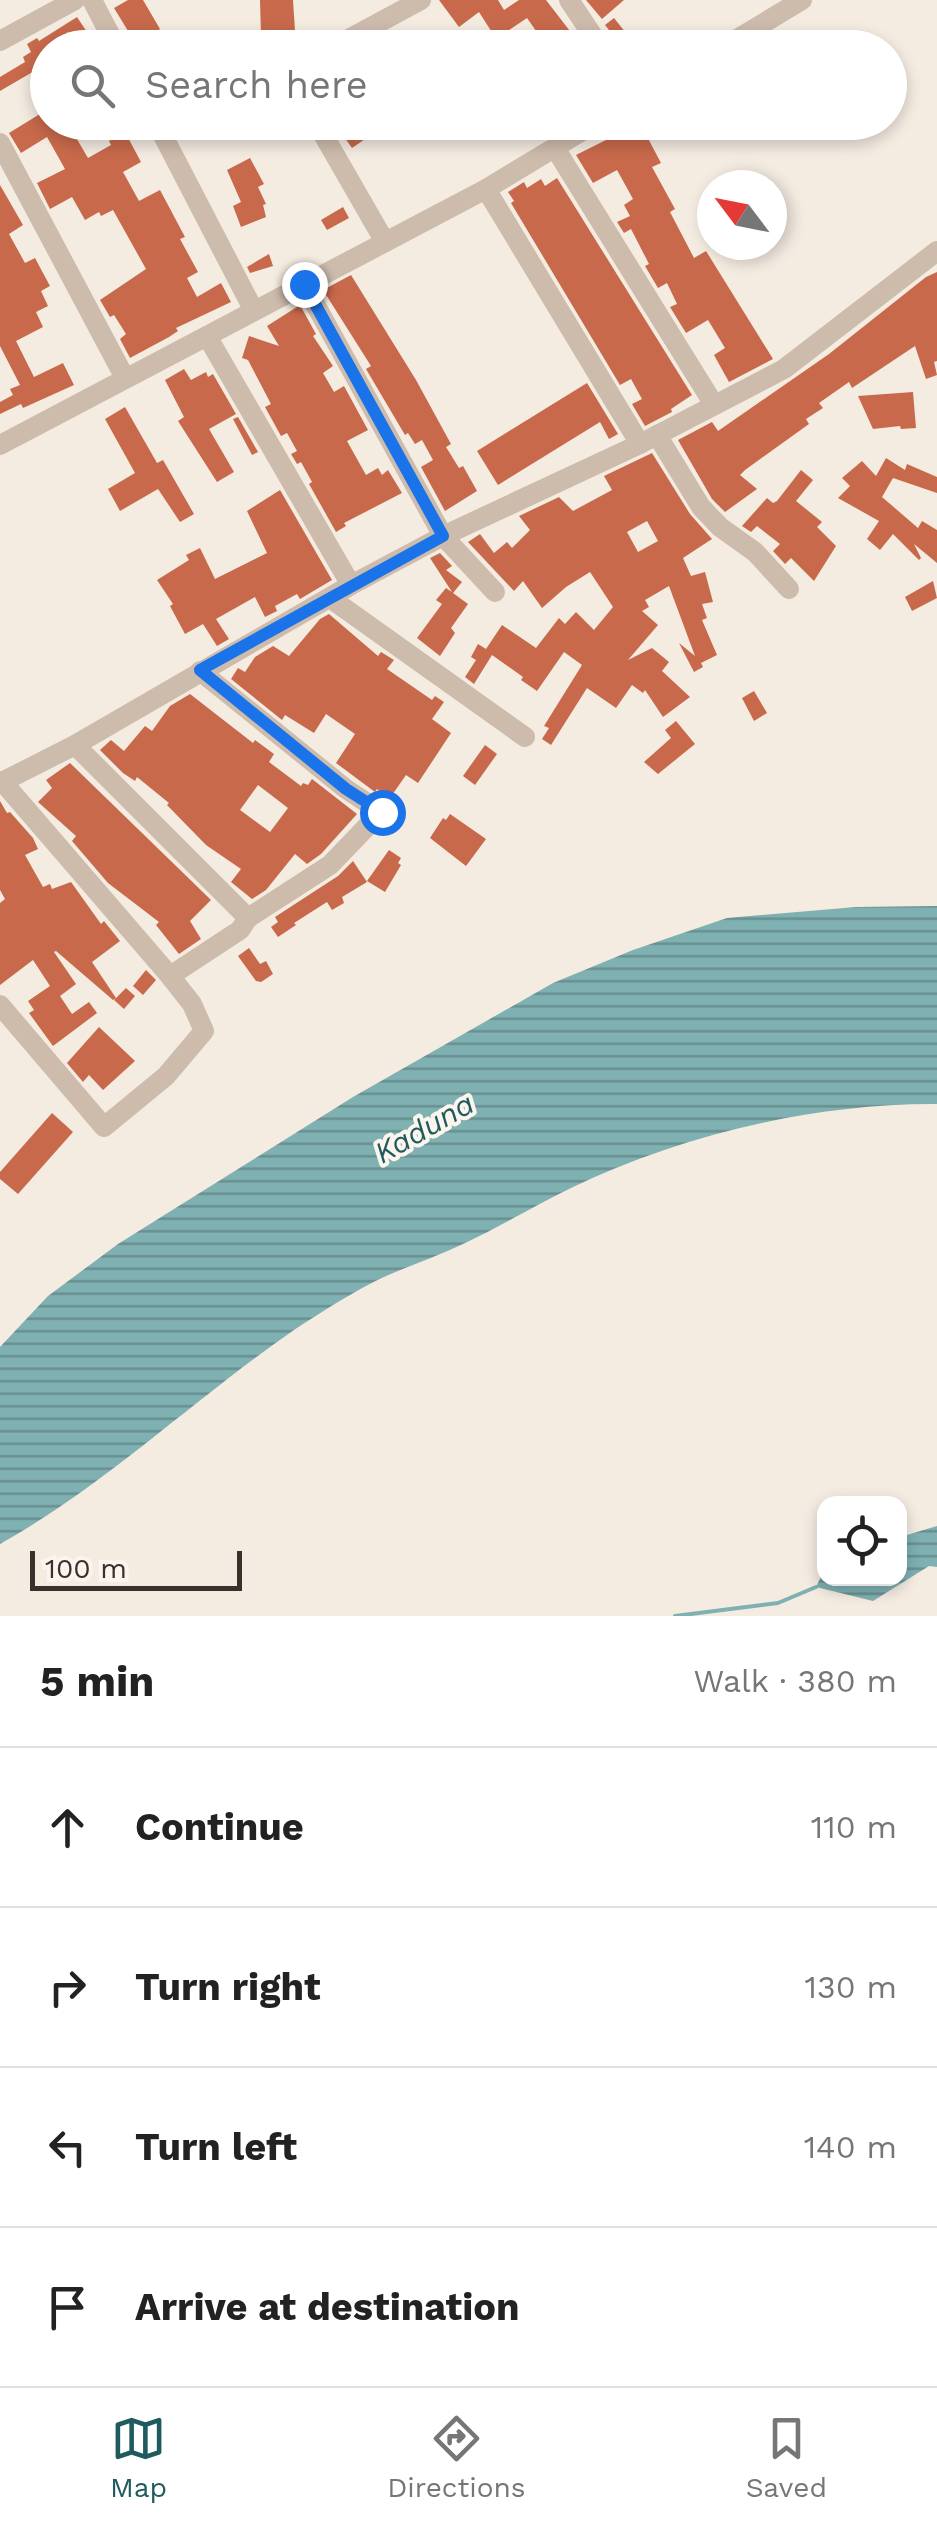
<!DOCTYPE html>
<meta charset="utf-8">
<style>
:root{--surface:#fff;--page:#f2f2f2;--text:#222;--muted:#767676;--line:#e0e0e0;--accent:#1f5a5e}
body{margin:0;font-family:"Work Sans",sans-serif;background:var(--page);color:var(--text)}
.controls{position:absolute;right:30px;bottom:30px;display:grid;overflow:hidden;border-radius:20px;box-shadow:0 5px 15px #0003}
.controls button{width:90px;height:90px;display:grid;place-items:center;padding:0;border:0;border-bottom:2px solid var(--line);background:var(--surface);color:var(--text);font:50px sans-serif}
.compass{position:absolute;left:697px;top:170px;width:90px;height:90px;border-radius:50%;background:var(--surface);box-shadow:0 5px 15px #0003;rotate:302deg}
.scale{position:absolute;left:30px;bottom:25px;width:212px;box-sizing:border-box;padding-left:10px;border:5px solid #3b302b;border-top:0;font-size:28px;line-height:35px;white-space:nowrap;color:#3b302b;-webkit-text-stroke:8px #fbf5ee;paint-order:stroke}
.stop{position:absolute;width:30px;height:30px;margin:-22px;border:8px solid #1a73e8;border-radius:50%;background:#fff}
.stop.end{background:#1a73e8;border-color:#fff;box-shadow:0 2px 10px #0008}
.list{margin:0;padding:0;list-style:none}
h2{display:flex;justify-content:space-between;align-items:center;height:130px;margin:0;padding:0 40px;font-size:42px}
h2 small{font-size:32px;font-weight:400;color:var(--muted)}
.list li{display:grid;grid-template-columns:65px 1fr auto;gap:30px;align-items:center;box-sizing:border-box;height:160px;padding:0 40px;border-top:2px solid var(--line)}
.list b{display:block;font-size:38px;white-space:nowrap}
.list em{font-size:32px;font-style:normal;color:var(--muted)}
.icon{flex:none;width:55px;height:55px;fill:none;stroke:currentColor;stroke-width:2;stroke-linecap:round;stroke-linejoin:round}
.map{position:relative;flex:none;width:937px;height:1616px;overflow:hidden}
.search{position:absolute;background:var(--surface);box-shadow:0 5px 15px #0003;left:30px;right:30px;top:30px;height:110px;display:flex;align-items:center;gap:25px;box-sizing:border-box;padding:0 35px;border-radius:55px;color:var(--muted);font-size:38px}
.sheet{height:770px;background:var(--surface)}
nav{display:flex;justify-content:space-around;align-items:center;box-sizing:border-box;height:140px;border-top:2px solid var(--line);background:var(--surface);font-size:28px;color:var(--muted)}
nav a{display:grid;justify-items:center;gap:5px}
nav .on{color:var(--accent)}
.map>svg:first-child{display:block}
</style>
<div class="map">
<svg width="937" height="1616" viewBox="0 0 937 1616">
<defs>
<pattern id="water-rules" width="6" height="5" patternUnits="userSpaceOnUse" patternTransform="scale(2.5)"><rect width="6" height="5" fill="#7fb0b2"/><path d="M0 2.5h6" fill="none" stroke="#699091"/></pattern>
</defs>
<rect width="100%" height="100%" fill="#f4ebe1"/>
<g fill="url(#water-rules)">
<path d="M937,906V1104C815,1103 681,1135 571,1188C534,1206 499,1227 463,1244C438,1256 411,1265 386,1276C354,1291 323,1311 294,1330C194,1399 107,1484 0,1544V1347L48,1296L118,1244L353,1097L553,983L633,950L727,918L856,907Z"/>
<path d="M937,1526V1567L929,1566L873,1601L816,1587L824,1570V1578H900V1537Z"/>
</g>
<g fill="none" stroke-linecap="round" stroke-linejoin="round">
<path stroke="#7fb0b2" stroke-width="4" d="M675,1616L778,1603L816,1587"/>
</g>
<g fill="#c8694b" fill-rule="evenodd">
<path d="M128,0H143L160,29L136,44L114,8Z"/>
<path d="M260,0H293L295,31L261,35Z"/>
<path d="M439,0H498L504,10L519,0H546L583,48H548L527,18L506,32L515,48H502L479,12L459,27Z"/>
<path d="M586,0H624L602,19Z"/>
<path d="M77,17L91,38L76,48H48V63L0,91V77L25,62L23,57L31,52L27,44L37,38L39,41Z"/>
<path d="M614,18L630,38L621,45L605,25Z"/>
<path d="M48,109V122H67L88,158L111,145L109,141L125,132L141,162L123,172L139,201L160,190L185,237L180,239L198,272L187,278L197,297L221,283L231,302L176,328L178,331L169,337L130,358L120,339L126,334L114,315L110,317L100,300L146,269L113,210L101,216L99,212L85,220L72,197L50,209L37,183L65,169L47,137L21,153L9,133Z"/>
<path d="M358,122H367L374,133L352,148L342,134Z"/>
<path d="M642,127L661,163L652,167L675,209L670,212L694,258L706,251L773,359L729,382L714,355L725,348L708,320L686,333L670,307L677,304L667,283L658,288L645,266L649,264L631,229L624,233L617,222L630,216L624,205L633,199L617,170L593,183L576,155L622,132L624,136Z"/>
<path d="M250,158L264,184L258,187L266,204L263,205L266,217L241,227L233,206L241,202L227,170Z"/>
<path d="M557,178L692,395L671,409L672,412L645,426L632,404L642,399L631,379L620,385L511,203L514,201L508,192L524,182L527,188L541,179L545,186Z"/>
<path d="M0,185L23,225L9,234L25,263L35,258L50,286L41,291L48,306L36,312L43,327L16,341L34,377L63,363L74,385L23,408L21,404L0,414V402L13,395L10,389L20,385L0,346Z"/>
<path d="M343,207L349,218L327,230L321,220Z"/>
<path d="M269,254L273,266L250,273L247,267Z"/>
<path d="M937,272V361L934,362L937,375L926,379L915,346L852,388L849,382L819,403L823,408L806,419L809,424L745,470L740,475L757,489L725,512L712,499L678,440L712,422L718,431L829,354L926,277Z"/>
<path d="M351,275L416,380L451,444L446,447L459,468L463,466L477,491L445,511L421,467L433,460L422,440L415,444L408,433L405,435L366,369L371,366L323,290Z"/>
<path d="M300,305L316,334L313,336L333,366L323,373L334,392L344,386L368,430L347,441L366,475L378,468L382,475L388,470L402,493L344,523L346,526L336,532L309,484L312,482L301,462L297,464L291,454L297,451L287,433L281,436L265,407L271,404L248,360L242,358L249,336L279,346L267,326Z"/>
<path d="M184,369L191,380L206,372L208,377L213,374L236,414L209,429L234,472L217,482L178,421L184,417L165,380Z"/>
<path d="M587,383L618,434L609,439L600,422L498,485L477,451Z"/>
<path d="M913,392L916,428L901,429L900,426L873,429L858,396Z"/>
<path d="M125,407L157,463L163,460L194,514L180,522L158,489L120,511L108,489L135,473L105,419Z"/>
<path d="M238,417L258,452L252,455L233,419Z"/>
<path d="M652,453L690,514L712,539L683,558L691,576L705,572L713,602L702,604L707,618L702,620L717,655L701,663L703,667L694,672L679,643L695,656L669,586L645,600L649,607L642,611L658,625L628,660L652,648L669,662L662,671L690,697L663,717L645,690L643,693L632,685L616,708L587,688L551,745L542,739L549,728L544,726L582,665L564,652L537,691L521,680L523,677L492,655L474,684L465,677L476,660L471,657L478,644L486,649L502,625L536,648L559,618L565,624L576,612L594,630L613,607L590,572L566,587L542,608L523,581L514,591L468,542L480,534L494,553L507,542L512,548L530,530L519,516L559,497L573,511L612,490L604,476ZM647,521L658,541L638,552L627,532Z"/>
<path d="M886,458L905,470L907,464L937,477V493L893,478L882,497L918,528L922,521L937,530V563L914,544L921,558L919,560L893,534L880,550L867,539L879,521L838,498L850,486L842,478L862,461L876,476Z"/>
<path d="M801,470L813,480L796,501L822,522L817,527L836,546L814,581L791,558L785,564L773,551L780,544L757,526L751,532L742,526L767,498L773,503L777,501Z"/>
<path d="M280,490L332,580L300,599L297,594L275,606L277,611L265,617L255,597L216,619L229,639L217,646L203,624L185,634L170,606L173,604L157,580L189,560L186,555L200,548L215,579L267,553L247,511Z"/>
<path d="M440,553L452,566L446,570L462,582L453,593L468,604L451,628L455,633L440,656L417,638L442,604L436,600L446,588L452,592L430,558Z"/>
<path d="M933,581L937,598L912,611L905,597Z"/>
<path d="M329,614L378,656L381,652L394,660L387,669L432,700L435,696L444,702L432,719L451,733L418,783L406,775L390,798L377,789L375,792L336,763L355,734L326,714L314,733L285,715L282,720L231,679L238,668L245,672L255,657L273,646L289,656L320,619Z"/>
<path d="M754,691L767,713L754,721L742,698Z"/>
<path d="M190,694L253,743L255,740L274,754L269,762L301,786L303,783L308,785L312,779L357,814L321,854L307,864L295,854L266,890L252,899L231,882L241,869L206,845L167,805L169,803L137,777L135,781L123,773L100,750L111,740L124,751L145,726L152,731L170,706ZM258,785L288,808L270,832L240,810Z"/>
<path d="M676,721L695,744L658,774L644,762L671,738L665,730Z"/>
<path d="M485,745L497,754L475,785L463,776Z"/>
<path d="M70,763L211,900L190,921L201,939L179,954L156,925L159,922L108,883L72,841L76,836L38,802L52,788L46,780Z"/>
<path d="M0,801L7,813L10,812L33,838L38,849L25,855L43,887L50,884L52,889L71,882L101,924L104,921L120,941L92,962L116,998L113,1000L56,951L54,952L76,984L60,996L72,1014L89,1002L97,1013L53,1046L29,1013L34,1010L28,1001L50,986L33,960L0,985V903L5,899L0,890Z"/>
<path d="M450,814L486,839L466,866L430,838L443,818L446,820Z"/>
<path d="M389,850L401,858L398,863L401,865L385,892L367,881Z"/>
<path d="M353,861L367,882L342,897L344,903L332,910L327,902L294,923L296,925L278,937L271,927L278,922L275,917L338,876Z"/>
<path d="M249,948L260,964L266,961L273,974L261,982L256,981L238,956Z"/>
<path d="M146,970L156,980L143,995L133,986Z"/>
<path d="M126,988L135,996L124,1009L114,1000Z"/>
<path d="M99,1027L135,1061L103,1090L89,1075L83,1082L67,1063Z"/>
<path d="M52,1113L73,1132L18,1194L0,1179V1172Z"/>
</g>
<g fill="none" stroke-linecap="round" stroke-linejoin="round">
<g stroke="#cdbbac" stroke-width="20">
<path d="M92,0L117,48"/>
<path d="M569,0L601,48"/>
<path d="M0,41L75,0"/>
<path d="M332,48L421,0"/>
<path d="M722,48L802,0"/>
<path d="M156,122L254,311"/>
<path d="M316,122L385,242"/>
<path d="M0,143L125,378"/>
<path d="M555,148L713,403"/>
<path d="M486,189L640,444"/>
<path d="M304,284L443,536L495,592"/>
<path d="M207,336L351,585"/>
<path d="M657,435L701,507L720,527L755,552L789,589"/>
<path d="M0,445L486,189L597,122"/>
<path d="M330,598L525,737"/>
<path d="M75,745L248,918L330,865L381,812L346,789L200,671"/>
<path d="M2,781L170,976L240,930L248,918"/>
<path d="M0,783L75,745L351,585L443,536L640,444L784,369L937,251"/>
<path d="M0,1005L104,1127L166,1076L204,1031L192,1004L170,976"/>
</g>
</g>
<g fill="none" stroke-linecap="round" stroke-linejoin="round">
<path stroke="#1a73e8" stroke-width="12" d="M304,284L443,536L200,670L346,789L382,812"/>
</g>
<g text-anchor="middle" dominant-baseline="central" stroke-width="8" stroke-linejoin="round" paint-order="stroke">
<g font-size="30" font-style="italic" fill="#1f5a5e" stroke="#fbf5ee">
<text transform="translate(424 1128) rotate(-30)">Kaduna</text>
</g>
</g>
</svg>
<div class="controls">
<button><svg class="icon" aria-label="locate" viewBox="0 0 24 24"><circle cx="12" cy="12" r="6"/><path d="M12 2v4M12 18v4M2 12h4M18 12h4"/></svg></button>
</div>
<svg class="compass" viewBox="-18 -18 36 36"><path d="M0-13l5 13h-10z" fill="#e53935"/><path d="M0 13l5-13h-10z" fill="#767676"/></svg>
<div class="scale">100 m</div>
<div class="stop" style="left:382px;top:812px"></div>
<div class="stop end" style="left:304px;top:284px"></div>
<div class="search"><svg class="icon" aria-label="search" viewBox="0 0 24 24"><circle cx="10" cy="10" r="6"/><path d="M15 15l6 6"/></svg>Search here</div>
</div>
<section class="sheet">
<h2>5 min<small>Walk · 380 m</small></h2>
<ul class="list">
<li><svg class="icon" aria-label="ahead" viewBox="0 0 24 24"><path d="M12 20V5M6 11l6-6 6 6"/></svg><div><b>Continue</b></div><em>110 m</em></li>
<li><svg class="icon" aria-label="right" viewBox="0 0 24 24"><path d="M7 20v-9h11M14 6l5 5-5 5"/></svg><div><b>Turn right</b></div><em>130 m</em></li>
<li><svg class="icon" aria-label="left" viewBox="0 0 24 24"><path d="M17 20v-9H6M10 6l-5 5 5 5"/></svg><div><b>Turn left</b></div><em>140 m</em></li>
<li><svg class="icon" aria-label="arrive" viewBox="0 0 24 24"><path d="M6 21V4h12l-3 4 3 4H6"/></svg><div><b>Arrive at destination</b></div></li>
</ul>
</section>
<nav>
<a class="on"><svg class="icon" aria-label="map" viewBox="0 0 24 24"><path d="M3 6l6-2 6 2 6-2v14l-6 2-6-2-6 2zM9 4v14M15 6v14"/></svg>Map</a>
<a><svg class="icon" aria-label="directions" viewBox="0 0 24 24"><path d="M12 3l9 9-9 9-9-9zM9 14v-3h6M13 9l2 2-2 2"/></svg>Directions</a>
<a><svg class="icon" aria-label="saved" viewBox="0 0 24 24"><path d="M7 4h10v16l-5-4-5 4z"/></svg>Saved</a>
</nav>
